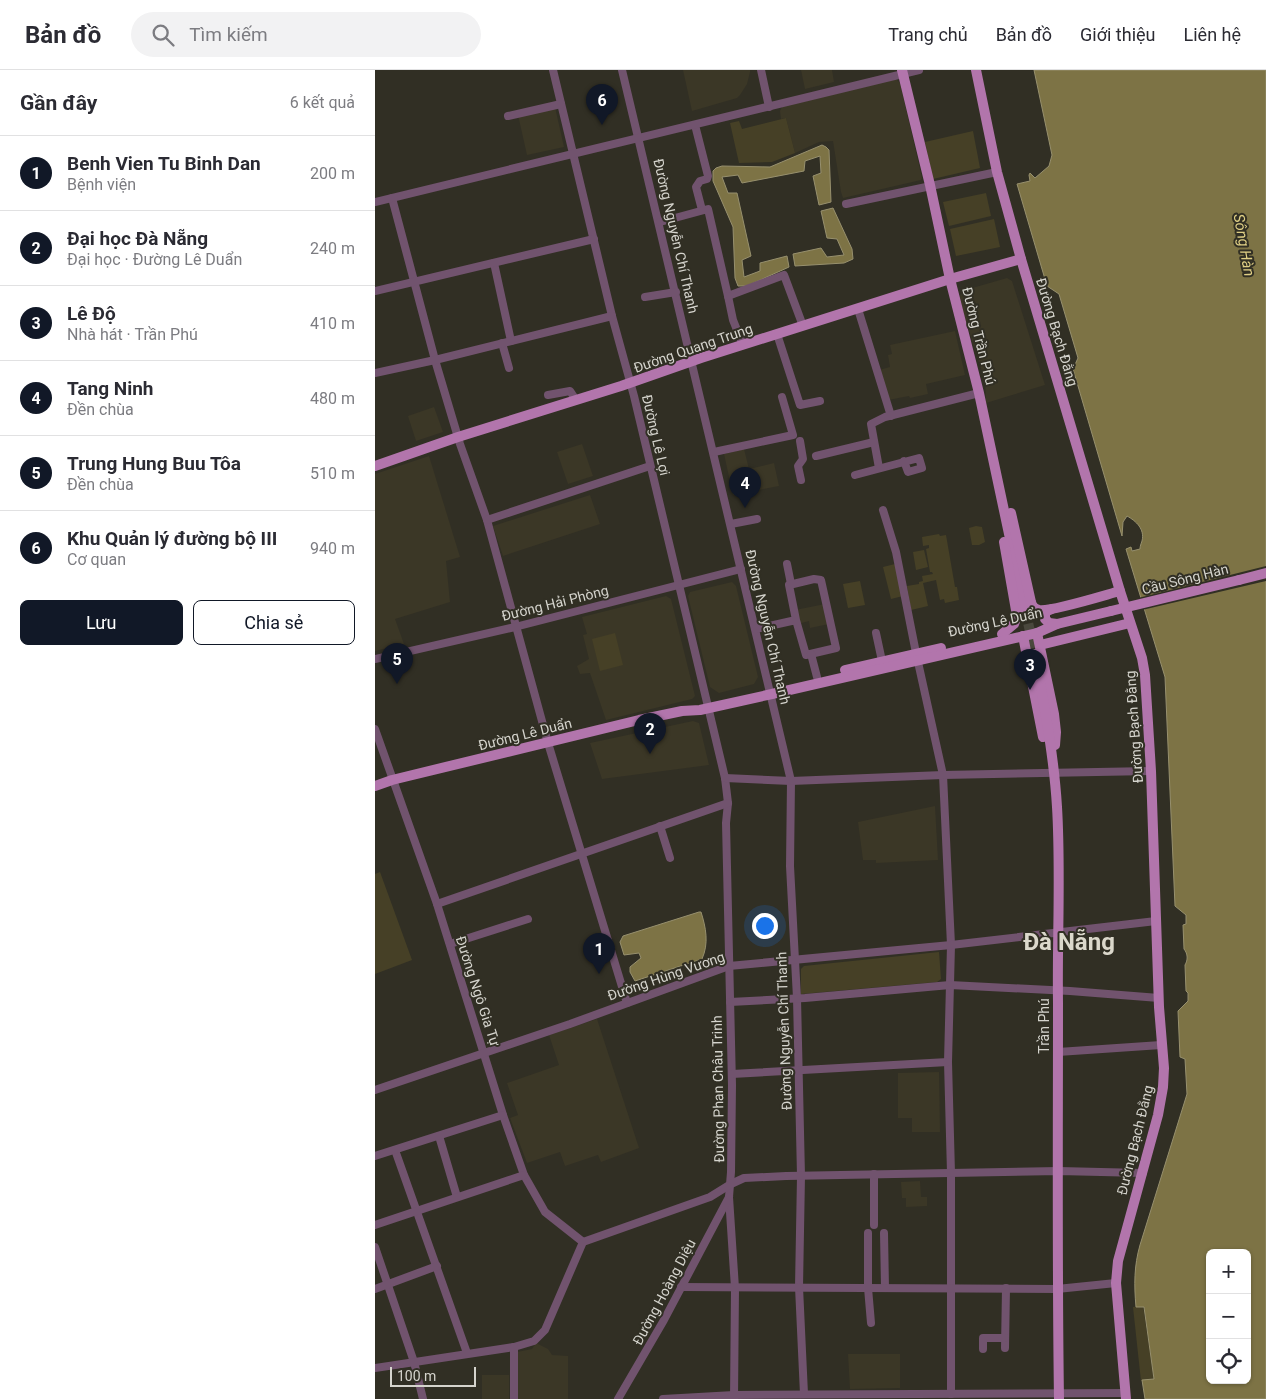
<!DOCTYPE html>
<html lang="vi">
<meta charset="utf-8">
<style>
:root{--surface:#fff;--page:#f2f2f3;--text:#2b2b33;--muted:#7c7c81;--line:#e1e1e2;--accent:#111827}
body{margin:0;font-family:Roboto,sans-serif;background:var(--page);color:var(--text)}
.controls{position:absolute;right:15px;bottom:15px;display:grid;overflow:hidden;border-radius:8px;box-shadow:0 1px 4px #0004}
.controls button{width:45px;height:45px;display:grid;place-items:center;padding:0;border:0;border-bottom:1px solid var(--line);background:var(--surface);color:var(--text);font:25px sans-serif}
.scale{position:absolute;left:15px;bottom:12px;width:86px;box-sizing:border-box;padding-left:5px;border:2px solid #d5d4cd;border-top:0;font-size:14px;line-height:18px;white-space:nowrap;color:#d5d4cd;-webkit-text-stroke:4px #312f24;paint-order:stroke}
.you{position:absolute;left:389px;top:855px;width:18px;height:18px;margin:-12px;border:4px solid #fff;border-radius:50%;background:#1a73e8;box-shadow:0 0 0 8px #1a73e833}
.badge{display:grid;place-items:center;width:32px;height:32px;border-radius:50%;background:var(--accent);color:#fff;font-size:16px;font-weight:700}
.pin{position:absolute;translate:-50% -41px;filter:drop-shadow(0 1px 2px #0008)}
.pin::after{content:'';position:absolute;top:26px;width:18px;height:15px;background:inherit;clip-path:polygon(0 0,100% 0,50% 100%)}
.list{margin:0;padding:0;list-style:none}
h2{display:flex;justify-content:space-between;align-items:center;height:65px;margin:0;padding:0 20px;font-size:21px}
h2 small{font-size:16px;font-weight:400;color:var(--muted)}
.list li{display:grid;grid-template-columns:32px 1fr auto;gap:15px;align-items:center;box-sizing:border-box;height:75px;padding:0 20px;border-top:1px solid var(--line)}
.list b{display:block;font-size:19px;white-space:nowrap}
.list p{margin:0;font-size:16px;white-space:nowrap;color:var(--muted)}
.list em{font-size:16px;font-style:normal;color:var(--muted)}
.actions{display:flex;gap:10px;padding:15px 20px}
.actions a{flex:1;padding:11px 0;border:1px solid var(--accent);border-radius:8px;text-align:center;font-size:18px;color:var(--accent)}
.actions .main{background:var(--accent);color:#fff}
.icon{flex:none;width:28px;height:28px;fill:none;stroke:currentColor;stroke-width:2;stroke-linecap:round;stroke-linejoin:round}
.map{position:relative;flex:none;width:891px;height:1329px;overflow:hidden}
header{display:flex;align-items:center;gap:30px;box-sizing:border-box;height:70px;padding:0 25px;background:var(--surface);border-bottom:1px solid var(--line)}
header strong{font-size:24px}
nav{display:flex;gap:28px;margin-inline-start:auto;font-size:18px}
.search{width:350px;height:45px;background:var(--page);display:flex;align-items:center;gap:12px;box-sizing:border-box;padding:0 18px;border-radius:28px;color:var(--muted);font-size:19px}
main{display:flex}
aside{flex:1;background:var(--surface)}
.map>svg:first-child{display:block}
</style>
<header>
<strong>Bản đồ</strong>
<div class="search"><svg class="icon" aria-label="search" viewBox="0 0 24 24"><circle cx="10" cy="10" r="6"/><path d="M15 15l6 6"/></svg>Tìm kiếm</div>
<nav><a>Trang chủ</a><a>Bản đồ</a><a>Giới thiệu</a><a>Liên hệ</a></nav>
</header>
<main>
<aside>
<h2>Gần đây<small>6 kết quả</small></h2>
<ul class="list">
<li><span class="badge">1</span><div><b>Benh Vien Tu Binh Dan</b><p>Bệnh viện</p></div><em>200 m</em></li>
<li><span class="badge">2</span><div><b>Đại học Đà Nẵng</b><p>Đại học · Đường Lê Duẩn</p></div><em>240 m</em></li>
<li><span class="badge">3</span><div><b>Lê Độ</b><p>Nhà hát · Trần Phú</p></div><em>410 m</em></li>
<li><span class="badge">4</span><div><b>Tang Ninh</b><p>Đền chùa</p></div><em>480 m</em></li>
<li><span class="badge">5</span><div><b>Trung Hung Buu Tôa</b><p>Đền chùa</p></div><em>510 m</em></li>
<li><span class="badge">6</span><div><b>Khu Quản lý đường bộ III</b><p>Cơ quan</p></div><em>940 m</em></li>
</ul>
<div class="actions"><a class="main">Lưu</a><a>Chia sẻ</a></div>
</aside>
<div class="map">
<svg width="891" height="1329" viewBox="0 0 891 1329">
<rect width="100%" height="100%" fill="#312f24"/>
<g fill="#3b3726">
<path d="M308,0H375V2L372,14L365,25L362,28L317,41Z"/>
<path d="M426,0H457L459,12L430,19Z"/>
<path d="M518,10H522L525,13L547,108L546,110L468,128L466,122L458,71L444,72L420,83L411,48L406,49L405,41L407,37Z"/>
<path d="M180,37L189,77L152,85L143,45Z"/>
<path d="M632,208L637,211L670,315L611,333L610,311L584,229L587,221Z"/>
<path d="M580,261L590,305L551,314L553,324L535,328L534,326L513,330L504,300L515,297L513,285L517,284L515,275Z"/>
<path d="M59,337L68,362L41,371L33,346Z"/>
<path d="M207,374L218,406L193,414L182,382Z"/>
<path d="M369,379L374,399L399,393L404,416L358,425L349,384Z"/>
<path d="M54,386L85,487L71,491L75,532L20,549L29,574L0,581V404Z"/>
<path d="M215,425L225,454L128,486L118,456Z"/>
<path d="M357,512L361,516L383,607L379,614L344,623L335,617L313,526L315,522Z"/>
<path d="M291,526L296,529L320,626L317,629L231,650L215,603L205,604L202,596L214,589L208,565L212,564L207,547Z"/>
<path d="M450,534L454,554L435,558L434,551L423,554L420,540Z"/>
<path d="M318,651L324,653L334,695L227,709L215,673Z"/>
<path d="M560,736L563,790L501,793V790H488L483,752Z"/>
<path d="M222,949L264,1078L226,1092L223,1085L190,1096L185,1082L152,1093L135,1048L143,1045L132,1013L184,995L174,965Z"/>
<path d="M564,1002L565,1062H537V1048H523V1003Z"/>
<path d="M545,1111L546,1127H552V1136L531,1137V1128H527L526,1112Z"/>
<path d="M161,1273L173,1279L177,1285L193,1286V1329H141L142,1282L157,1279Z"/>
<path d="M473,1284H525V1318L475,1319Z"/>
<rect x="107" y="1305" width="27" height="24"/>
</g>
<g fill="#464026">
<path d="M411,48L420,83L397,92L364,93L355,53L364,51L367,59Z"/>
<path d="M598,61L605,98L558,109L550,72Z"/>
<path d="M611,123L616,146L574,156L568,132Z"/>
<path d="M619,149L625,177L581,186L575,159Z"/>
<path d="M601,456L607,457L610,472L604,475H597L594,458Z"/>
<path d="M564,464L565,466L571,465L580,517H582L584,530L570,533L569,529L565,530L561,510L548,513L553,536L536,540L532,516L544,514V512L548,511L547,506L558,504L557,502H555L551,479L554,478V475L548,476L547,467Z"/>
<path d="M549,480L553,497L541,500L538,482Z"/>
<path d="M520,494L528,526L516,529L508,497Z"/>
<path d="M485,511L490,535L473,538L468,514Z"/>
<path d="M240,563L248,595L225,601L217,569Z"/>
<path d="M5,802L37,890L0,904V804Z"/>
<path d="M564,882L566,909L562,912L426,924V899L429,896Z"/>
<path d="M768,1236L779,1309L766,1311L758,1237Z"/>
</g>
<g fill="#7d7345" stroke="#97906e" fill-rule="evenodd">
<path d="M659,0H891V1329H770L767,1310L779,1309L769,1237H761C759,1215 759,1196 765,1175L812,1024L810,989L805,987L803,941L813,931V923L811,921L810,895C813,890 813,884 809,879L808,855L811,854V845L800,836L790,607L751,479L756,477L757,481L765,479C765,476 766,474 767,471C770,459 761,451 752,446L748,452L747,466L698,299L703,288L684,224L672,216L642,114L655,111L654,105L655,103L660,108L674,96L677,85ZM835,1183H872V1310H835Z"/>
<path d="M447,75L451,77L454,80L456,132L444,135L438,106L446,103L445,86L430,91L429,101L367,113L363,105L347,107L353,123H362L376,186L367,190L369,207L385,201V193L412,186L414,197L372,216H363L360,208L358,157L338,111V101L341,98L347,96L395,97Z"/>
<path d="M458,138L477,179L478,189L469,193L420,196L418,184L446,178L452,187L469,185L462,169L452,168L446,141Z"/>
<path d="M324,842H326C331,858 334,873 327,889L260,911L255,902V897L266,888L264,883L249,885L245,872L248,866Z"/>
</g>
<path fill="#312f24" d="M891,496V511L767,540L763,528Z"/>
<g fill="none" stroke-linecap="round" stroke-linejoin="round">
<path stroke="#4a483d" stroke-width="10" stroke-dasharray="10 5" stroke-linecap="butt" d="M650,539L660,584"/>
<g stroke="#71536e" stroke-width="8">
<path d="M178,0L237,246L259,326L350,708L353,733L351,753L357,1015L356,1102L354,1127L360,1218L359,1329"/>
<path d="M247,0L416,711L415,796L422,928L426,1106L424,1217L429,1324"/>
<path d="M386,0L394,37"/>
<path d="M133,46L186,34"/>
<path d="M320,55L333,106L332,109L325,111L321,117L327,140"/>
<path d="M17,128L60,290L85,374L112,450L173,673L252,933"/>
<path d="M0,132L544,0"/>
<path d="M471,134L622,102"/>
<path d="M285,152L333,139L353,226L409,205L428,256"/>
<path d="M119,193L136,271"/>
<path d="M0,221L219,169"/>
<path d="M353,226L358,250L368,275"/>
<path d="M270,227L301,222"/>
<path d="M483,239L516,346"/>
<path d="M402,264L425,335L445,331"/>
<path d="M127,273L134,298"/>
<path d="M0,303L60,290L237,246"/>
<path d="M173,325L195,321L201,330"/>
<path d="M425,371L428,389L423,396L426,410"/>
<path d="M339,382L418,365L407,327"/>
<path d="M441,386L499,372"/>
<path d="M504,398L496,354L510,347L604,323"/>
<path d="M480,405L544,388L547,398L533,402L529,391"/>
<path d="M508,440L521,482L541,583L568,705L576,875L573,992L576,1103V1324"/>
<path d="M112,450L275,396"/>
<path d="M356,454L382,449"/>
<path d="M412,494L416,514"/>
<path d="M381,559L421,550L414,515L439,509L446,510L461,578L431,585L421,550"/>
<path d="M501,563L507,591"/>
<path d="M436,584L442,607"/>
<path d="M0,589L140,557L366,499"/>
<path d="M0,659L62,834L128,1045L149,1105L170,1142L208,1172"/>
<path d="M350,708L416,711L568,705L776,701"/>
<path d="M285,756L295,788"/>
<path d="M62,834L353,733"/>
<path d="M75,874L153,849"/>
<path d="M355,932L430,928L575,915L695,921L784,928"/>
<path d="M683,982L786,975"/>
<path d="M357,1004L573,992"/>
<path d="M0,1020L195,954L354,896L576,875L781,851"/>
<path d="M64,1066L82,1127"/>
<path d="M20,1080L92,1283"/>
<path d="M0,1086L128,1045"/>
<path d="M499,1104V1155"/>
<path d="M0,1155L149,1105"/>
<path d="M493,1163V1218L496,1253"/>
<path d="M509,1163L510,1218"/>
<path d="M0,1177L39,1292L48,1329"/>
<path d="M306,1217L682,1219L741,1213"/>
<path d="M0,1219L62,1196"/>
<path d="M630,1278L631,1218"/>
<path d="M608,1279V1268H630"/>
<path d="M0,1298L139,1277L159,1271L170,1260L208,1172L335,1127L356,1114L369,1108L411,1106L684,1101L768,1103"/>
<path d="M139,1329V1277"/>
<path d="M243,1329L289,1250L354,1127"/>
<path d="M288,1329L359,1325L751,1323"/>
</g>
<g stroke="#b275ac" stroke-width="10">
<path d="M527,0L555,115L575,209L604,323L650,539"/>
<path d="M601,0L622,102L646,189L745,521L767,588L770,605L776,701L784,937L789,998L788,1017L783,1045L743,1191L741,1213L751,1329"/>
<path d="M0,396L83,367L246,316L326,288L575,209L646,189"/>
<path d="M636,443L656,532C657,536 659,539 664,540C676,542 730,525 745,521"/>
<path d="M864,510L891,503"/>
<path d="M677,539L670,542V549L674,553L682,554L736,541"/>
<path d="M662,563L679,644L681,662L680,675"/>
<path d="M627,564L639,554L642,546L629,472"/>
<path d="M648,566L668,667"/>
<path d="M665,575L755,553"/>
<path d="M660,584C669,635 679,686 682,737C686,802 682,868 683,933C683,1065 682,1197 684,1329"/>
<path d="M470,600L566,578"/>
<path d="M0,716L17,710L264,650L307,641L325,640L397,624L662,563L682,554"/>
</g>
<path stroke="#b275ac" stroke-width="10" d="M736,541L864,510"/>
</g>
<g text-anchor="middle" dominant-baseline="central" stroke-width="4" stroke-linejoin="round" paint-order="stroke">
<g font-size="14" fill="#d5d4cd" stroke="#312f24">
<text transform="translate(301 166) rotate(77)">Đường Nguyễn Chí Thanh</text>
<text transform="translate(682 262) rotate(73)">Đường Bạch Đằng</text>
<text transform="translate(604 266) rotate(76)">Đường Trần Phú</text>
<text transform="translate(318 278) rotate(-19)">Đường Quang Trung</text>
<text transform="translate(281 365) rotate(77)">Đường Lê Lợi</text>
<text transform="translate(810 509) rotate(-14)">Cầu Sông Hàn</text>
<text transform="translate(180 533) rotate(-14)">Đường Hải Phòng</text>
<text transform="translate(620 552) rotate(-12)">Đường Lê Duẩn</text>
<text transform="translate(393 557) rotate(77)">Đường Nguyễn Chí Thanh</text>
<text transform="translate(759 657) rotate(-94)">Đường Bạch Đằng</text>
<text transform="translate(150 664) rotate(-14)">Đường Lê Duẩn</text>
<text transform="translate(291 906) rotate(-19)">Đường Hùng Vương</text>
<text transform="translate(103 921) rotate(72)">Đường Ngô Gia Tự</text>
<text transform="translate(669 956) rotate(-90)">Trần Phú</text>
<text transform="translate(409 961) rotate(-92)">Đường Nguyễn Chí Thanh</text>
<text transform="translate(343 1019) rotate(-91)">Đường Phan Châu Trinh</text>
<text transform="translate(760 1070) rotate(-76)">Đường Bạch Đằng</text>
<text transform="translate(289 1222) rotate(-62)">Đường Hoàng Diệu</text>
</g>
<g font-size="15" font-style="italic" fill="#dfcf85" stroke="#312f24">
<text transform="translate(869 175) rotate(80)">Sông Hàn</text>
</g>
<g font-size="24" font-weight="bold" fill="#dbd8cb" stroke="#312f24">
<text x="694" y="872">Đà Nẵng</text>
</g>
</g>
</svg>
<div class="controls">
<button>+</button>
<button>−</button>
<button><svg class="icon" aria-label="locate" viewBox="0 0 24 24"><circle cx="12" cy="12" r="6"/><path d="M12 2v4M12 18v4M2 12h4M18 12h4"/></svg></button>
</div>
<div class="scale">100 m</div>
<div class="you"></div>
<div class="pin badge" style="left:224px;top:904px">1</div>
<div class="pin badge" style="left:275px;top:684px">2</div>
<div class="pin badge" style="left:655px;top:620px">3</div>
<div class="pin badge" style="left:370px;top:438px">4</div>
<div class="pin badge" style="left:22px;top:614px">5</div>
<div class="pin badge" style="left:227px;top:55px">6</div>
</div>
</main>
